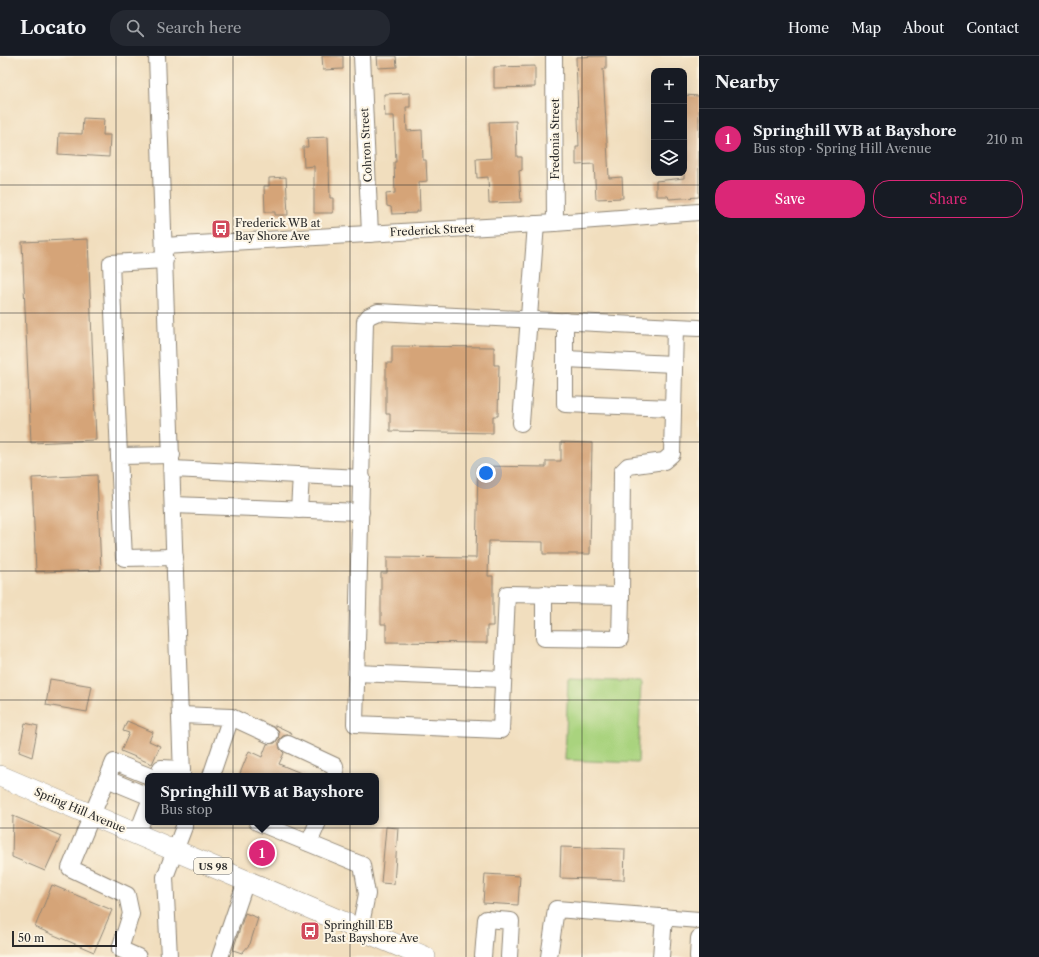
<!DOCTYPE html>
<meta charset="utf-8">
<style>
:root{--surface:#171b24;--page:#242831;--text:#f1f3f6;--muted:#9ea1a6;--line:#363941;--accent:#db2777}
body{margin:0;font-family:"Libre Caslon Text",serif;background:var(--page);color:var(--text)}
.controls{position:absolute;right:12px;top:12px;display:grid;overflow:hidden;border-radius:8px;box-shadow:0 4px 16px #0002}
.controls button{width:36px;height:36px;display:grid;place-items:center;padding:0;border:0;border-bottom:1px solid var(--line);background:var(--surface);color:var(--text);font:20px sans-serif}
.scale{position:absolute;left:12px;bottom:10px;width:105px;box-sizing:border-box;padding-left:4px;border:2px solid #2b2b2b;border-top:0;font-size:11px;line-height:14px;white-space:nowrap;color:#2b2b2b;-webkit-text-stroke:3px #fcf5e5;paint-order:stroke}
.you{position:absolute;left:486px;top:417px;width:14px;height:14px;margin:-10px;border:3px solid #fff;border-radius:50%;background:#1a73e8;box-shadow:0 0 0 6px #1a73e833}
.badge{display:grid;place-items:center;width:26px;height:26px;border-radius:50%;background:var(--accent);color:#fff;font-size:13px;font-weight:700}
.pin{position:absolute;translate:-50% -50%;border:2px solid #fff;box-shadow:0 1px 4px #0006}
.popup{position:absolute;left:145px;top:717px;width:234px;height:52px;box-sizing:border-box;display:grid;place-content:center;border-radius:8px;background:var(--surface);filter:drop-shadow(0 1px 3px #0005);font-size:13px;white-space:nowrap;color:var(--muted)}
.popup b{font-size:15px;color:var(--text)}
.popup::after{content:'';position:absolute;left:50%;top:100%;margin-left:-8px;border:8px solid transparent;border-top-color:var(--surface)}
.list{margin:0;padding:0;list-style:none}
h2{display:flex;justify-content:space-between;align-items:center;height:52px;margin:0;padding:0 16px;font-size:17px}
h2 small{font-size:13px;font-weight:400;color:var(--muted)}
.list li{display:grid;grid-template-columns:26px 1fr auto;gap:12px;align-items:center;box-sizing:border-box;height:60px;padding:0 16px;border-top:1px solid var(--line)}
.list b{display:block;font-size:15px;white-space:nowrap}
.list p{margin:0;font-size:13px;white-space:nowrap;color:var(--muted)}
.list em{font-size:13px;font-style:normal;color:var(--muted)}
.actions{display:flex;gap:8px;padding:12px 16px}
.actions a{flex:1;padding:9px 0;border:1px solid var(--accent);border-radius:16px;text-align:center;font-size:14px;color:var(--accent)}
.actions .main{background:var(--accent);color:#fff}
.icon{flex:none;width:22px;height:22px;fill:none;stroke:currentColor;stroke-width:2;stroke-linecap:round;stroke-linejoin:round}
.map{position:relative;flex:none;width:699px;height:901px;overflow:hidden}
header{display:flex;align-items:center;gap:24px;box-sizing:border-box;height:56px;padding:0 20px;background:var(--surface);border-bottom:1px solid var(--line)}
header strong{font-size:19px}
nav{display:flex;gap:22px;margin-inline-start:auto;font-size:14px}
.search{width:280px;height:36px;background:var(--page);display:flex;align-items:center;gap:10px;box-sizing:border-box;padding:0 14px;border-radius:16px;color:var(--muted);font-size:15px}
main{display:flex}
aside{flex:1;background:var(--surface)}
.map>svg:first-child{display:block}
</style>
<header>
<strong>Locato</strong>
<div class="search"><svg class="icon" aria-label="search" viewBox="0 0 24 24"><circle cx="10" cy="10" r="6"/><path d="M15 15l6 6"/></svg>Search here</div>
<nav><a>Home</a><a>Map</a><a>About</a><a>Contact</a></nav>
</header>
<main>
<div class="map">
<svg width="699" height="901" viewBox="0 0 699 901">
<rect width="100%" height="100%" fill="#fcf5e5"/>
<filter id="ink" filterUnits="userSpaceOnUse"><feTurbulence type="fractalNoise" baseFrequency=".025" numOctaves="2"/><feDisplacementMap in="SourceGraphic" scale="8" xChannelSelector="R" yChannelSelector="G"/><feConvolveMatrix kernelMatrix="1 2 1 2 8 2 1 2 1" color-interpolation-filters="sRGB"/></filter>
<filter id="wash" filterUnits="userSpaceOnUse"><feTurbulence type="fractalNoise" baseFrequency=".012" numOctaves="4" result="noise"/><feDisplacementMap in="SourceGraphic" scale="16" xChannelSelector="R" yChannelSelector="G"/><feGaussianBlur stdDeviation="0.9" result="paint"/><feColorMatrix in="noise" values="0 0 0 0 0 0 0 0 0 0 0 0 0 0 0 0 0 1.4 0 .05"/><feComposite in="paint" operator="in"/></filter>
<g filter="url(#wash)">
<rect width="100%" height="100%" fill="#f1debe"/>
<path fill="#a9d37e" stroke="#6a7f54" d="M568,623L641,626L638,707L565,704Z"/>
<g id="blocks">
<g fill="#d5a478">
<path d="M322,0H343V13L323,14Z"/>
<path d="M377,0H396L397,11L378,12Z"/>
<path d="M606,0V13H603L609,122L622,121L623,142L596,143L594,108L576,109V91H579L576,1Z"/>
<path d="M535,10V31L494,32V11Z"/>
<path d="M410,37V51H406L407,75L422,74L423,104H426L427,125L419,126L420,155H417V157L392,158L391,151L387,150L386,138L395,137L394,106H396L394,60H385L384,38Z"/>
<path d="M684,39L699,40V141L669,143L668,140H656V125L684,122Z"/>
<path d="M83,62L104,63L103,79H110L109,101L58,98L59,77L82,78Z"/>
<path d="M516,65L517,101H522V114L519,115L521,146L489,147L488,121L477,122L476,103L491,102L489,66Z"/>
<path d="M328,81L330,142H333V155L332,157H314V110L304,111L303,91H308L307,82Z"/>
<path d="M286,121L288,159H275V156H265L264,130H269V122Z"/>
<path d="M88,183L96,384L31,387L22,186Z"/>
<path d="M392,290L494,291V309H499L498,360H493V377L390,375V358H386V307H392Z"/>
<path d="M561,386L592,387L590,498H543V486L489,485L488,520H493V570H487V587L386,586V568H381V517H387V501L476,502L478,410L546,411V405H561Z"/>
<path d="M97,419L101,514L36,516L32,422Z"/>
<path d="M50,623L92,630L87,656L46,649Z"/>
<path d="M127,665L153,676L149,685L160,690L152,708L121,695L129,677L123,675Z"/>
<path d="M25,667L38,670L32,701L19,696Z"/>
<path d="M275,669L292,677L291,679H287L283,680L279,684V688L280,693L284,697L279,708L308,720H239L249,695L262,701L267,688L275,687L278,683L279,678L278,674L275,671Z"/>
<path d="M13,760L61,780L45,815L12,801Z"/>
<path d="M386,771L398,772L394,828L381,827Z"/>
<path d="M561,791L625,793L624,824L560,822Z"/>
<path d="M485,818L520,820L518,849L483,847Z"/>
<path d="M52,829L112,854L94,896L35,871Z"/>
<path d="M245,857L258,862L250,888L242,897L233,894Z"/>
</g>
</g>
</g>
<g filter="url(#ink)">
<use href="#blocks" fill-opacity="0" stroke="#8e8474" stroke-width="1"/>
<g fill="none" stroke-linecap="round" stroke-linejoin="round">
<g stroke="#8e8474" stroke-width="18">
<g id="minor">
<path d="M157,0L182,720"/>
<path d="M362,0L370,178"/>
<path d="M554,0L555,167"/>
<path d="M164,190L555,167L699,156"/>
<path d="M378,256L675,271L672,398L664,405L628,410L622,416L621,540L507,538L501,674L355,668L365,265L369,260Z"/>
<path d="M565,265V348L673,352"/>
<path d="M675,271L699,272"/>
<path d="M565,303L674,308"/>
<path d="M521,367L536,168"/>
<path d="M172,399L119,400L124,502L175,501"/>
<path d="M119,400L111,207L165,204"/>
<path d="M172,413L362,422"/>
<path d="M173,449L361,456"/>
<path d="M299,454L301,419"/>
<path d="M544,538V582L620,583L621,540"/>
<path d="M356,617L503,623"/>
<path d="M180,659L231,661L211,720"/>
<path d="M231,661L270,679"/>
<path d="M288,688L335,710L336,720"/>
<path d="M159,720L161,712L182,713"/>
<path d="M107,723L148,740"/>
<path d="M257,766L362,809L367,838L360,873"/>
<path d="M137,778L148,750"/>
<path d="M309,787L318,766"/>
<path d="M138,901L120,893L131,858L127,839L70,812L114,706L149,720"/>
<path d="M169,901L165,821L184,771V766"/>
<path d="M220,901L246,825"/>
<path d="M483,901L486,863L511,865L509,901"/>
<path d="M549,901L556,853L699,864"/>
<path d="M661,901L664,861"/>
<path d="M698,901L699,882"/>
</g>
</g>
<g stroke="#8e8474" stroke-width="22">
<path id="major" d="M0,720L425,901"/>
</g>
<use href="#minor" stroke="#fff" stroke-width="16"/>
<use href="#major" stroke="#fff" stroke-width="21"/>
</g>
</g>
<path fill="none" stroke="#2b2b2b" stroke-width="1" stroke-opacity="0.55" d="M116,0V901M233,0V901M350,0V901M466,0V901M582,0V901M0,129H699M0,257H699M0,386H699M0,515H699M0,644H699M0,772H699"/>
<defs>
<g id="bus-square" transform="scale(1)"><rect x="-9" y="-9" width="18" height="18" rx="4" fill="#d1495b" stroke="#fcf5e5"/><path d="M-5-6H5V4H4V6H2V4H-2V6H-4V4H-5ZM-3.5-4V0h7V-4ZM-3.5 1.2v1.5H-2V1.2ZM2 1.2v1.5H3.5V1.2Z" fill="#fff"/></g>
</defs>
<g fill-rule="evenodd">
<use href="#bus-square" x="221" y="173"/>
<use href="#bus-square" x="310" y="875"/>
</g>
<g text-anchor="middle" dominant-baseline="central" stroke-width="4" stroke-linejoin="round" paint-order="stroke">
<rect fill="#fcf5e5" stroke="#6a6863" stroke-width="1" x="194" y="802" width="38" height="16" rx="3"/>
<g font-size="10" font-weight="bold" fill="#2b2b2b">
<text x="213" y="810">US 98</text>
</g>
<g font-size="11" fill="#2b2b2b" stroke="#fcf5e5">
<text transform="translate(555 83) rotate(-90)">Fredonia Street</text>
<text transform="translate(366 89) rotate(-93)">Cohron Street</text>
<text transform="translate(432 174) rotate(-3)">Frederick Street</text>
<text transform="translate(80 754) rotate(23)">Spring Hill Avenue</text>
</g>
<g font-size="11" fill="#2b2b2b" stroke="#fcf5e5" text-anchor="start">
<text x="235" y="167">Frederick WB at<tspan x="235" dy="13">Bay Shore Ave</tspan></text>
<text x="324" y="869">Springhill EB<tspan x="324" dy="13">Past Bayshore Ave</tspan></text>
</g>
</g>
</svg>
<div class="controls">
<button>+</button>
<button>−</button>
<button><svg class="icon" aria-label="layers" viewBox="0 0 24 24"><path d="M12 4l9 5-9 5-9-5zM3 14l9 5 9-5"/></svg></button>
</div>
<div class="scale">50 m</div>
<div class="you"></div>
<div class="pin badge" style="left:262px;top:797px">1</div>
<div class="popup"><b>Springhill WB at Bayshore</b>Bus stop</div>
</div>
<aside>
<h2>Nearby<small></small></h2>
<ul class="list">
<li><span class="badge">1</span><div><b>Springhill WB at Bayshore</b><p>Bus stop · Spring Hill Avenue</p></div><em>210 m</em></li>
</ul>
<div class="actions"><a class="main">Save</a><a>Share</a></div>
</aside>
</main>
